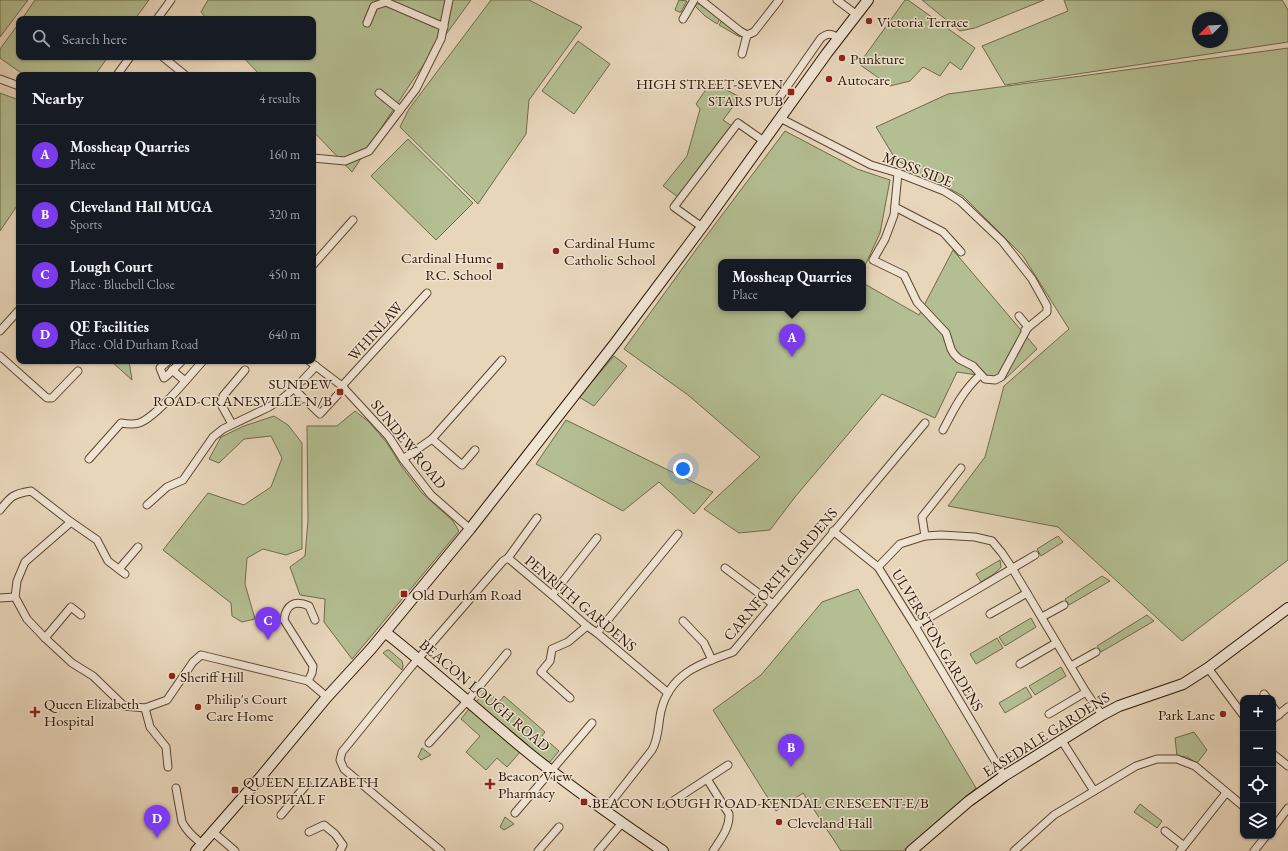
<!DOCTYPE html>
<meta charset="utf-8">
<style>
:root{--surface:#171b24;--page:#242831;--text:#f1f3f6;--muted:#9ea1a6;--line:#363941;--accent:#7c3aed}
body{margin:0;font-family:"EB Garamond",serif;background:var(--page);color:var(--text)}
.controls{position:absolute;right:12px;bottom:12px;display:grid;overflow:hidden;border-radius:8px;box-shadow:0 1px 3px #0004}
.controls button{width:36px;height:36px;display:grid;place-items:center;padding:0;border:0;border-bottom:1px solid var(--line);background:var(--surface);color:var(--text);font:20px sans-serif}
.compass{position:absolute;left:1192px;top:12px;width:36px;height:36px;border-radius:50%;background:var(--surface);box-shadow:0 1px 3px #0004;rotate:246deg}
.you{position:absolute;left:683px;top:469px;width:14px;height:14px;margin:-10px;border:3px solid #fff;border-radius:50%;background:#1a73e8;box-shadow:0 0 0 6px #1a73e833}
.badge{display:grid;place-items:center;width:26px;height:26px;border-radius:50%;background:var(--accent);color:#fff;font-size:13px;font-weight:700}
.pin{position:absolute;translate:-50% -33px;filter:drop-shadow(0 1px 2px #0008)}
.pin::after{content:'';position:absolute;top:21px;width:14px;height:12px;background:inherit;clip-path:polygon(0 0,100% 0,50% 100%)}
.popup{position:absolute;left:718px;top:259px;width:148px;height:52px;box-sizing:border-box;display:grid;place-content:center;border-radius:8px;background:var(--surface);filter:drop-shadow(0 1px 3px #0005);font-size:13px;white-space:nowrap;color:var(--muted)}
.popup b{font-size:15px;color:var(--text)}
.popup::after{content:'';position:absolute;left:50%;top:100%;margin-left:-8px;border:8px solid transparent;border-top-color:var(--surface)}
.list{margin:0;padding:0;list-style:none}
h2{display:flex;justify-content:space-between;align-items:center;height:52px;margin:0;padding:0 16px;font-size:17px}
h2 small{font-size:13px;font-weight:400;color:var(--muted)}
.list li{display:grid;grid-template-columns:26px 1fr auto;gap:12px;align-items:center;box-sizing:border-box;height:60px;padding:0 16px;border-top:1px solid var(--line)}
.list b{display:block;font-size:15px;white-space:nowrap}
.list p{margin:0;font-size:13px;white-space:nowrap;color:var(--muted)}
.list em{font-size:13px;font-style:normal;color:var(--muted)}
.icon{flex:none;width:22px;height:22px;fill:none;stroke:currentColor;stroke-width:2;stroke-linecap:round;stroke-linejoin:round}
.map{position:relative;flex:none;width:1288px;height:851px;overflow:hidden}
.search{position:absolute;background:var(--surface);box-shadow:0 1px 3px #0004;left:16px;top:16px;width:300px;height:44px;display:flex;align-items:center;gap:10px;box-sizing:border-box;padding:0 14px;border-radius:8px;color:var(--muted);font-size:15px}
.panel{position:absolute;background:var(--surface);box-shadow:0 1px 3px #0004;left:16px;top:72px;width:300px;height:292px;border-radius:8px}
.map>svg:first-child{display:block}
</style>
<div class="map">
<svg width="1288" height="851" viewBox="0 0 1288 851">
<rect width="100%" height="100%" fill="#e8d6bb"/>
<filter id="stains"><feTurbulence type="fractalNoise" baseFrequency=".005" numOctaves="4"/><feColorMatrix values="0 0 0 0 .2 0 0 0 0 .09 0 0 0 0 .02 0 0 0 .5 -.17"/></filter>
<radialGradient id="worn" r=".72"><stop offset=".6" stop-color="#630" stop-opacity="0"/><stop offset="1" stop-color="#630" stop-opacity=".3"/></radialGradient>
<g fill="#b3be92" stroke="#706a4a" fill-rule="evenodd">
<path d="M0,0H28L0,37Z"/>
<path d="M35,0H149L135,19H22Z"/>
<path d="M208,0H471L415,77L352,172L313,131V75H260L243,57H313V19H207L201,12Z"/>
<path d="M491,0H529L582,27L529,100L526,134L478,204L400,127L409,109Z"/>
<path d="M679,0L687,1L681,12H679L675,10Z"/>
<path d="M905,0H908L975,48L961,70L950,62L940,76L923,67L910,81L890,86L859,64Z"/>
<path d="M922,0H1044L975,28L960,31Z"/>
<path d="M1064,0H1282L1288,10V42L1005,85L982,46L1068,11ZM1198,18H1222V42H1198Z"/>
<path d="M697,4H700L720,19L717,24L705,16L694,5Z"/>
<path d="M722,20L740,35V37L719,25Z"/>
<path d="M19,23V57H108L95,75H24L0,58V49Z"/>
<path d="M578,41L610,64L574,114L542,91Z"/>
<path d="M1288,48V560L1182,641L1058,527L948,506L985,457L1004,386L1069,329L1023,256L963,196L896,160L876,127L948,94Z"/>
<path d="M711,82L740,97L723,120L732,126L678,197L663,186L687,156L700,109L696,104Z"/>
<path d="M0,93L19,100V203L0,231Z"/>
<path d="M785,131L857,169L890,180L880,233L863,270V262H721V308H863V283L919,315L953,250L1037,349L1005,379L957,372L935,418L882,394L795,497L770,530L739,533L704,509L760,457L688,395L624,349L698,247Z"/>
<path d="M408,139L473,203L436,240L371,176Z"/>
<path d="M614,356L627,366L594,406L579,397Z"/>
<path d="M112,361H129L132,380L112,362Z"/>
<path d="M355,411L369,422L387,443L402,467L422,493L453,521L459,531L352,659L324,622L325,599L300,595L290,567L305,556L308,520L307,426H337Z"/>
<path d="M274,416L288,425L302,443V549L286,555L263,549L247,558L245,584L255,619L242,622L232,616L231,603L163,550L208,493L244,505L271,487L282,458L271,436L244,439L219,463L209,459L221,437L244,426Z"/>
<path d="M566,420L713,492L694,514L659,482L623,511L536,464Z"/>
<path d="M1058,536L1063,542L1041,556L1037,549Z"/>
<path d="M1000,560L1001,567C996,574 988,577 981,582L976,574Z"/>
<path d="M1102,576L1110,581L1069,605L1065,599Z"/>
<path d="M858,589L976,788L903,851H841L803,793L776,811L713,710L761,675L822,602Z"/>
<path d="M1147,615L1154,621L1101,652L1097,646Z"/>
<path d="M1031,618L1036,627L1005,646L999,637Z"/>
<path d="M997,638L1003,648L976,664L970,654Z"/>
<path d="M387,650H389L402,661L403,666L402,670L383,653Z"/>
<path d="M1061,667L1066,676L1035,695L1029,686Z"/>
<path d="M1026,687L1032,697L1005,713L999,703Z"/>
<path d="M486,690L499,702L504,696L545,732L542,736L559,751L549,763L476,702Z"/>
<path d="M469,709H471L521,751L507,767L497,758L486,770L466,752L480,736L461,719Z"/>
<path d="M1194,732L1207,750L1197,763L1187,757L1177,756L1175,738Z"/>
<path d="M422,748L431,755L421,760L418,757Z"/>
<path d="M1140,804L1162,821L1157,828L1134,812Z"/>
<path d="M505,817L514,824L504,830L500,827Z"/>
</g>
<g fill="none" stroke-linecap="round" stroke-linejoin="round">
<g stroke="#5c4530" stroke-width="9">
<g id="street">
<path d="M701,0L740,31L747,35L754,32L779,0"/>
<path d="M837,0L857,15"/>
<path d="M157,19L171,0"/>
<path d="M683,19L694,0"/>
<path d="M367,23L374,6L386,2L444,27"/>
<path d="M742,54L747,35"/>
<path d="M163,57L185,75"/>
<path d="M117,75L130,57"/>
<path d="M0,79L19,86"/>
<path d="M379,93L400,110"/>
<path d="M777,101L821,38C829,32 831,34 839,38"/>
<path d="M780,118L871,165L898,173L944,191L960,201L1002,241L1032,279L1047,306V312L1025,330"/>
<path d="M313,158L345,161L369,151L416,89L441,39L449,0"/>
<path d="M898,173L894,215L885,239L873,260L904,275L917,302L946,333L951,349L954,354L959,359L973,366L985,379L995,380L1001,377L1028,327L1019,316"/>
<path d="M895,207L943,232L961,252"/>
<path d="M702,227L674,207L738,123L765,142"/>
<path d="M313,265L353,220"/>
<path d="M0,331L19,310"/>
<path d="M0,356L47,398H52L78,371"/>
<path d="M168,361L160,368L164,378C170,374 175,367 181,362L177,361"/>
<path d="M309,361L342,386L389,437L403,459L431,495L470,529"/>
<path d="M172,370L185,381"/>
<path d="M342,386L427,293"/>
<path d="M294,389L320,414L344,388"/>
<path d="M232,424L222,406L223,396L245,370"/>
<path d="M943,430C954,409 962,392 980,375"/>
<path d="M432,439L462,465L475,450"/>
<path d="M89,459L121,423C127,424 133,425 139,423C157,417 189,376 203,361"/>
<path d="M403,459L432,439L502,360"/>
<path d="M147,505L167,487L183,480L213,437L223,429L269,407L283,398L303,380L316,366"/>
<path d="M0,510C11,496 13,494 31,491L71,522L97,540L108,561L125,574"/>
<path d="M71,522L25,562L17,581L15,597L27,619L45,638L72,663L93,676L124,706L145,708L167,700L193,662L201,655L308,681L327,697"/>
<path d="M833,531L878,567L915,626L1004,776"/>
<path d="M925,536L922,517L961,468"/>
<path d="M508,558L537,518"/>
<path d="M878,567L900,544L925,536L941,535L975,537L992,541L1002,553L1012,568L1086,692L1102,715"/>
<path d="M725,568L773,604"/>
<path d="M119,569L138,547"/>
<path d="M552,595L597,538"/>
<path d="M0,598L15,597"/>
<path d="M990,614L1027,593"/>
<path d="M1042,617L1064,605"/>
<path d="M683,621L704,643L712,660"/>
<path d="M915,626L1035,555"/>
<path d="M597,633L678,534"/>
<path d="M45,638L71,607L81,615"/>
<path d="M1020,664L1056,643"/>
<path d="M1071,666L1096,652"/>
<path d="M1208,668L1243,715"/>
<path d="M308,681L312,673L313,666L284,620C286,604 295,600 309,606L315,620"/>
<path d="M1264,694L1267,698"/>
<path d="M570,698L541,672L550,661L552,649L568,642L587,626"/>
<path d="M1273,707L1279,715"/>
<path d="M145,708L150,727L166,747L168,767"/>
<path d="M1049,714L1086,692"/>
<path d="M1273,719L1288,707"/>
<path d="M1062,741L1094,791"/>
<path d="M429,743L468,700L507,653"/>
<path d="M1273,754L1288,766"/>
<path d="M707,779L729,814C730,828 720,840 713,851"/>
<path d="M176,788L182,822C187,832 194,837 202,844"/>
<path d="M667,805L728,765"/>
<path d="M604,811L652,750C659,738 658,724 661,711C670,673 700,664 733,652L925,423"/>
<path d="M515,813L592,723"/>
<path d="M281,815L307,784"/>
<path d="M1273,828L1288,808"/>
<path d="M1165,831L1184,846"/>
<path d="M213,832L235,851"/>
<path d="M309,832L324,825L335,834L343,845L340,851"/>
<path d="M441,851L344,769L340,760L342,752L411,667L503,561L508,558L552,595L587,626L597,633L668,693"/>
<path d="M538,851L559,827"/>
<path d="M598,851L622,823"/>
<path d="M1014,851L1054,815L1136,766L1157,759H1177L1195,766L1243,806"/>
<path d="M1180,851L1226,793"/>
<path d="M1254,851L1266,836"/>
</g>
</g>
<g stroke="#2d1501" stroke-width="12">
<g id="secondary">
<path d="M385,632C433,670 478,711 525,750C569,786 616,819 663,851"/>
<path d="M196,851L259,779L327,697L371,649L470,529L616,342L702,227L827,53L868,0"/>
<path d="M911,851L969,801L1004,776L1102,715L1119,706L1183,684L1208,668L1288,608"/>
</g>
</g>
<use href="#street" stroke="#f0e4d3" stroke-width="7"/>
<use href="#secondary" stroke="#f0e4d3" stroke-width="10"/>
</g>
<g fill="#8f2418" stroke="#f0e4d3" stroke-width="1.5">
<circle cx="869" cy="21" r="4"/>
<circle cx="842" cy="58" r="4"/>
<circle cx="829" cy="79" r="4"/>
<rect x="787" y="88" width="8" height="8" rx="2"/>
<circle cx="556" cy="251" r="4"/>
<rect x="496" y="262" width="8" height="8" rx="2"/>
<rect x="336" y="388" width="8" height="8" rx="2"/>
<rect x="400" y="590" width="8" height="8" rx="2"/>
<circle cx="172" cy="676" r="4"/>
<circle cx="198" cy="707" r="4"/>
<path d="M33 706h4v4h4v4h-4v4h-4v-4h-4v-4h4z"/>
<circle cx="1223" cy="714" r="4"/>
<path d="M488 778h4v4h4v4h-4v4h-4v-4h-4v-4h4z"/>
<rect x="231" y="786" width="8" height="8" rx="2"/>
<rect x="580" y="798" width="8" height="8" rx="2"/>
<circle cx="779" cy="822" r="4"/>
</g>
<g text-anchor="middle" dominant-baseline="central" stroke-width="3" stroke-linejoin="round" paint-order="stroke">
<g font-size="15" fill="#2d1501" stroke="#f0e4d3" text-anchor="start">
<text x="877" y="21">Victoria Terrace</text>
<text x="850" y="58">Punkture</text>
<text x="837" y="79">Autocare</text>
<text x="783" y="83" text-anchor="end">HIGH STREET-SEVEN<tspan x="783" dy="17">STARS PUB</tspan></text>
<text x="564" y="242">Cardinal Hume<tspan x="564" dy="17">Catholic School</tspan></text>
<text x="492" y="257" text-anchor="end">Cardinal Hume<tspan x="492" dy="17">RC. School</tspan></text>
<text x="332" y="383" text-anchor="end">SUNDEW<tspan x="332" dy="17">ROAD-CRANESVILLE-N/B</tspan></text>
<text x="412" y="594">Old Durham Road</text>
<text x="180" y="676">Sheriff Hill</text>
<text x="206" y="698">Philip's Court<tspan x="206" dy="17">Care Home</tspan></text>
<text x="44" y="703">Queen Elizabeth<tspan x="44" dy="17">Hospital</tspan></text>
<text x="1215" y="714" text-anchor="end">Park Lane</text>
<text x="498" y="775">Beacon View<tspan x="498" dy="17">Pharmacy</tspan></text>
<text x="243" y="781">QUEEN ELIZABETH<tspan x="243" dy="17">HOSPITAL F</tspan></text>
<text x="592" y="802">BEACON LOUGH ROAD-KENDAL CRESCENT-E/B</text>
<text x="787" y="822">Cleveland Hall</text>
</g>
<g font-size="15" fill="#2d1501" stroke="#f0e4d3">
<text transform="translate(918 169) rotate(21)">MOSS SIDE</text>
<text transform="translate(375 331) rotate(-48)">WHINLAW</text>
<text transform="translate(409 444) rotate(51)">SUNDEW ROAD</text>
<text transform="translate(780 574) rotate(-50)">CARNFORTH GARDENS</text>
<text transform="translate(581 603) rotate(40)">PENRITH GARDENS</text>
<text transform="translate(938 640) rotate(59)">ULVERSTON GARDENS</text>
<text transform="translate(485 695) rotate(40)">BEACON LOUGH ROAD</text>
<text transform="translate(1046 734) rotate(-32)">EASEDALE GARDENS</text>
</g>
</g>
<rect width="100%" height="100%" filter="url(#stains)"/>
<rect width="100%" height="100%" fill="url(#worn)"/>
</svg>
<div class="controls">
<button>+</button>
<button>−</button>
<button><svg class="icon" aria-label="locate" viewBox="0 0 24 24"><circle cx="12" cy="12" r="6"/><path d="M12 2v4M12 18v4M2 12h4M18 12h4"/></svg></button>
<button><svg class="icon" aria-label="layers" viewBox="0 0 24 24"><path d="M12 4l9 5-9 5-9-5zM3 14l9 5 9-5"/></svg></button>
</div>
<svg class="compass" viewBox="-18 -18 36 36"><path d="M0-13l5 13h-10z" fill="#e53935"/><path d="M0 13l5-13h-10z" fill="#9ea1a6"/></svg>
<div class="you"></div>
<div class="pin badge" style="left:792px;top:357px">A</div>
<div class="popup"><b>Mossheap Quarries</b>Place</div>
<div class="pin badge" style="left:791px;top:767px">B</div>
<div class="pin badge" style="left:268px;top:640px">C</div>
<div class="pin badge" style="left:157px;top:838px">D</div>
<div class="search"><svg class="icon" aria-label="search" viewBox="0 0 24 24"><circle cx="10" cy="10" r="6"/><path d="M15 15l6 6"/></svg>Search here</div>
<section class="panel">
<h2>Nearby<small>4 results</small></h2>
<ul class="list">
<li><span class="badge">A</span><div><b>Mossheap Quarries</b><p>Place</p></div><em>160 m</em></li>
<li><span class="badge">B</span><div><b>Cleveland Hall MUGA</b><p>Sports</p></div><em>320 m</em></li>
<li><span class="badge">C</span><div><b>Lough Court</b><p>Place · Bluebell Close</p></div><em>450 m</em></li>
<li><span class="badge">D</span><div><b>QE Facilities</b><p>Place · Old Durham Road</p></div><em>640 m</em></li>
</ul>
</section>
</div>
